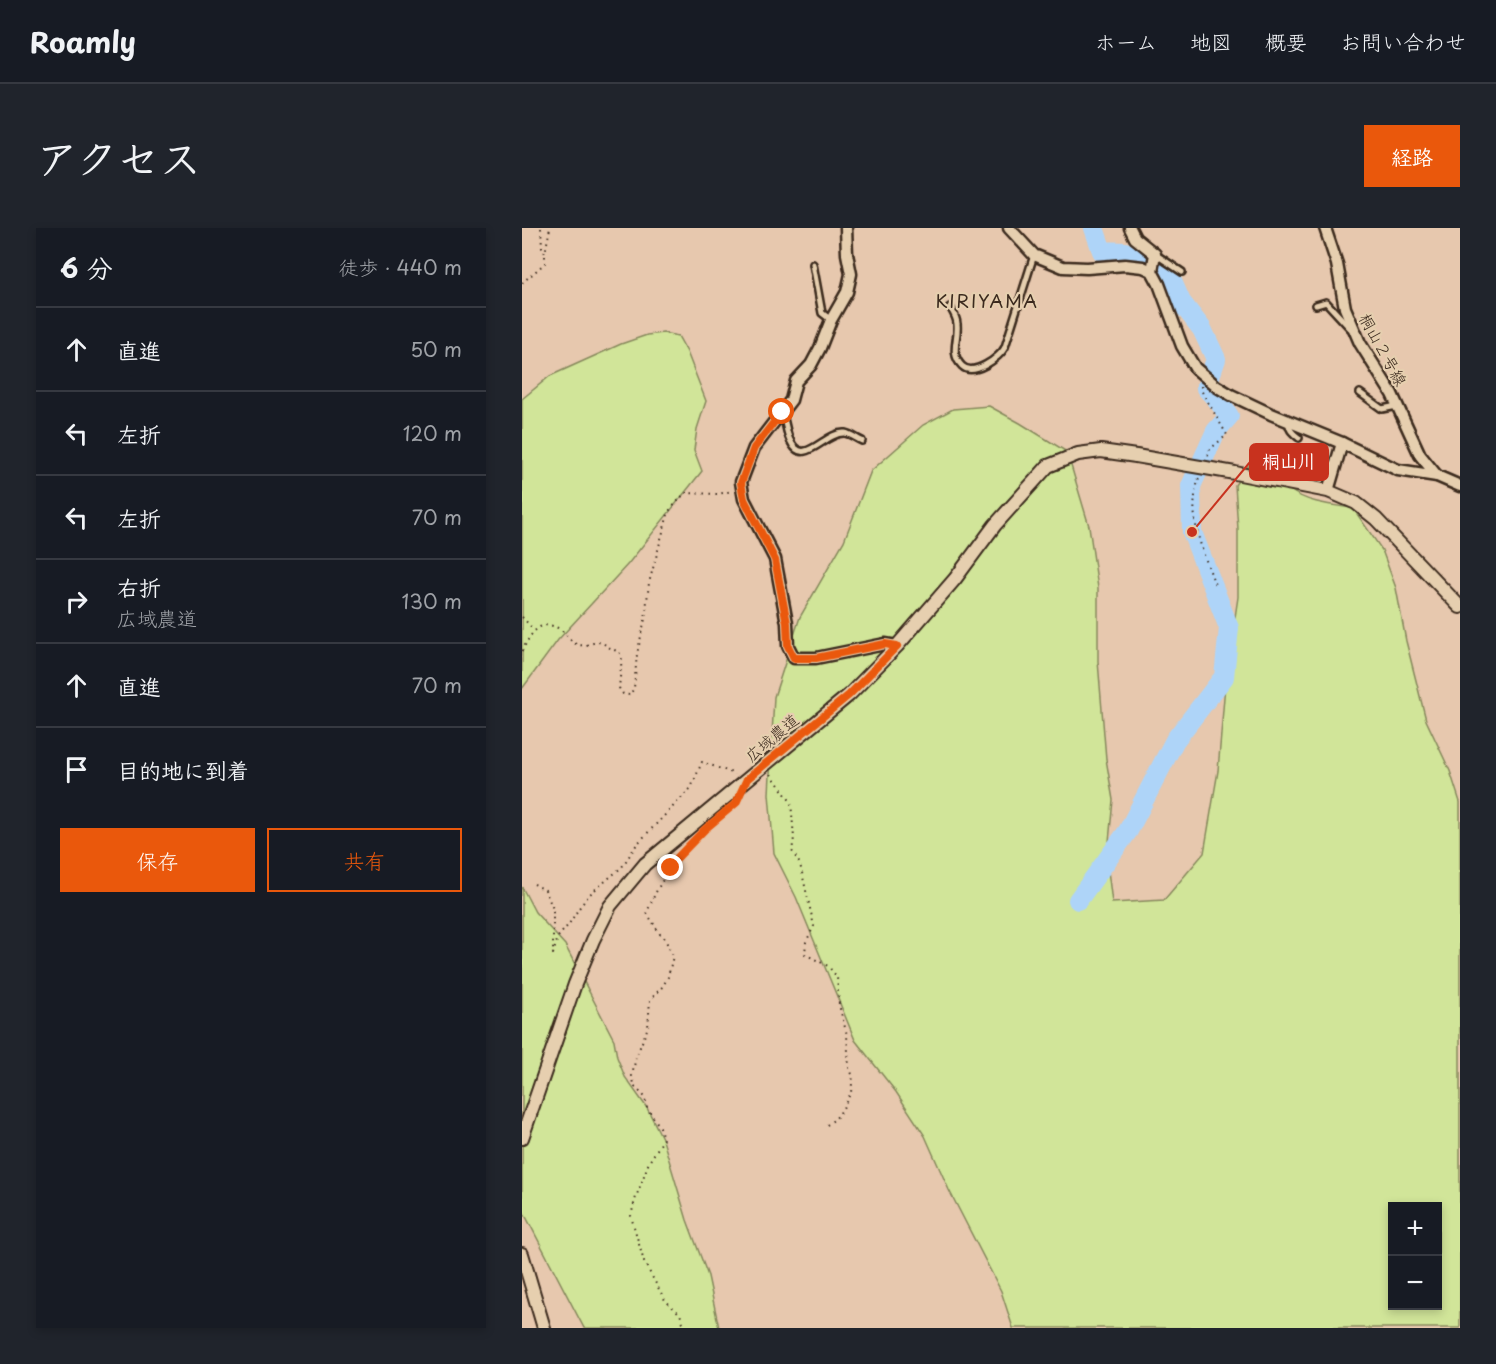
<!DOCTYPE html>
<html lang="ja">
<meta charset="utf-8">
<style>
:root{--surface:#171b24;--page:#20242c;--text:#f1f3f6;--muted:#9ea1a6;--line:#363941;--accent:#ea580c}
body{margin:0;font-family:"Playpen Sans","Klee One",sans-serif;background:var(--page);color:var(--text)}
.controls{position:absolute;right:18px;bottom:18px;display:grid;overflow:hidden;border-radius:0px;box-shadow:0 3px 9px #0003}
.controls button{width:54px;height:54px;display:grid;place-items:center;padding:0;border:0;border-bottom:2px solid var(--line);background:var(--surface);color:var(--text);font:30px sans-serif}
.stop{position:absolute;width:18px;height:18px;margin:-14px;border:4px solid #ea580c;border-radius:50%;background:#fff}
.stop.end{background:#ea580c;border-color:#fff;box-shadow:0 2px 6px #0008}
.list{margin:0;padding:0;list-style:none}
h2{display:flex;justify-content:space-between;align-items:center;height:78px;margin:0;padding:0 24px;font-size:26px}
h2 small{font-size:20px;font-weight:400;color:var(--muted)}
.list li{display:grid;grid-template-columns:39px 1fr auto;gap:18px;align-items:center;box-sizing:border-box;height:84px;padding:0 24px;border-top:2px solid var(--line)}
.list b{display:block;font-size:22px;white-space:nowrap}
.list p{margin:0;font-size:20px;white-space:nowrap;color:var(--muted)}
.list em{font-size:20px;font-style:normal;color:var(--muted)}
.actions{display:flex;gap:12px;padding:18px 24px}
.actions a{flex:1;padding:14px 0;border:2px solid var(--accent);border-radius:0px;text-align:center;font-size:21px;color:var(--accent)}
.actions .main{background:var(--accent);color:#fff}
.icon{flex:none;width:33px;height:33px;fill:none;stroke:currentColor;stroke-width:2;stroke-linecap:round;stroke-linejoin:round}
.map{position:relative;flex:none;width:938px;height:1100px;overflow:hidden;border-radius:0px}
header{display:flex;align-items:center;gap:36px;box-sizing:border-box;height:84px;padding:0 30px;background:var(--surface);border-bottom:2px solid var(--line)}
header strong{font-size:28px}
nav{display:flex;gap:33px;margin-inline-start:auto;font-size:21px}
.intro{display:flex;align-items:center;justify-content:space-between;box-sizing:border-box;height:144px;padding:0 36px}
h1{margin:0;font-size:42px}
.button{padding:15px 27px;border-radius:0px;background:var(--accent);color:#fff;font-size:21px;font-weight:700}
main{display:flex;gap:36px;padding:0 36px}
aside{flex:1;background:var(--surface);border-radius:0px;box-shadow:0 3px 9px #0003}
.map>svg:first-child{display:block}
</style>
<header>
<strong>Roamly</strong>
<nav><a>ホーム</a><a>地図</a><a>概要</a><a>お問い合わせ</a></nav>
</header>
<div class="intro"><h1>アクセス</h1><a class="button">経路</a></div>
<main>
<aside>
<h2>6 分<small>徒歩 · 440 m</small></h2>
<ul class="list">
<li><svg class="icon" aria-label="ahead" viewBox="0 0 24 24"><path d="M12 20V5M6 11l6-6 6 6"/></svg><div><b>直進</b></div><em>50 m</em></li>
<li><svg class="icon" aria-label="left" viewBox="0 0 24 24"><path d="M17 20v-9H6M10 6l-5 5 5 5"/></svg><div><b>左折</b></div><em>120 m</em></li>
<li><svg class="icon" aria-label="left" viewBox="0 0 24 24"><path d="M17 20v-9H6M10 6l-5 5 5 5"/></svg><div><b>左折</b></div><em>70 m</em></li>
<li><svg class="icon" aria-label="right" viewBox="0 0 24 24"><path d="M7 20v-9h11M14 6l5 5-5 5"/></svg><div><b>右折</b><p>広域農道</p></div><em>130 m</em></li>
<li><svg class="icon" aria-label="ahead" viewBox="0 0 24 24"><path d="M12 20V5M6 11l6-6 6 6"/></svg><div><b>直進</b></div><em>70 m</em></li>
<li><svg class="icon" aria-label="arrive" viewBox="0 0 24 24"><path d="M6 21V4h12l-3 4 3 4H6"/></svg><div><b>目的地に到着</b></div></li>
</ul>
<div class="actions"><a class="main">保存</a><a>共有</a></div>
</aside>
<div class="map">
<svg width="938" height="1100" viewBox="0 0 938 1100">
<rect width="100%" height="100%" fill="#e7c8ae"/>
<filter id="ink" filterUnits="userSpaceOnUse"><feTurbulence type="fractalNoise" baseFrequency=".0167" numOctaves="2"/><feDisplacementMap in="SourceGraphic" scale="12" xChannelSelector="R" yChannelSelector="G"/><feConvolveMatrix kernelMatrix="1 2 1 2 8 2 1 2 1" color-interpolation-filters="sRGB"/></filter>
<g filter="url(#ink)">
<g fill="#d1e599" stroke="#86885c" stroke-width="1.5" fill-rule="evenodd">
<path d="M141,105L156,108L165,124L184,173L175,201L172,222L180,243L106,336L36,412L0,461V171L28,148L99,116L125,107Z"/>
<path d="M467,178L498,195L545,224L567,298L576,360V433L584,531L591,572L585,634L590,675L642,672L682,625L696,543L703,457L716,369V301L713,257L733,228C753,236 752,249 767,261C784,275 809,277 831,280L860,322L874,360L884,413L904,492L928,543L938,574V1100H491L479,1063L427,962L403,908L374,864L333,812L274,669L252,625L247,566L252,469L278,389L322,313L349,243L401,197L431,181ZM870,978H916V1078H870Z"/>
<path d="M0,659L13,684L43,717L92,812L95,829L103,849L125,880L141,912L165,992L186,1048L197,1100H62L0,981Z"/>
</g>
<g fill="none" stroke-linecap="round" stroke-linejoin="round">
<path stroke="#aed4f8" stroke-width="20" d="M556,672L606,603L653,512L702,449L707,400L670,304L669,258L694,203L707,188L697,174L684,160L694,131L680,101L659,74L649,51L603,24L580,23L572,0"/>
<g stroke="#3b2a1e" stroke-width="10">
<g id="service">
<path d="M633,26L660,44"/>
<path d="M291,36L300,85L309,92"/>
<path d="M794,77L804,74L828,100"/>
<path d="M428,79C431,84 435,90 435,96C437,111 427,125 440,138C451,149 478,130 483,119L512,27"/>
<path d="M838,165L860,181L875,178"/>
<path d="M260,185C264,194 264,204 268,212C281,242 303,203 323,205C329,206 335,211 340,213"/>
<path d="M767,193C766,202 771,205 777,210"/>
</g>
</g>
<g stroke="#3b2a1e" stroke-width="15">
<g id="minor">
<path d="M324,0L325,26L329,46L325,64L309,92L298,120L289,137L274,153L269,172L232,220L219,254L222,271L253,331L265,395L266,418L272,430H294L363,416L375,418"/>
<path d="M487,0L512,27L541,39L565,40L603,37L621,39L630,43L637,56L660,118L673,140L694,158L709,167L749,186L820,215L876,242L915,248L938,258"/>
<path d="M608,0L613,10L633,26L630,43"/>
<path d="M803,0L815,36L823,80L838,115L870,166L898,227L915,248"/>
<path d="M806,263L820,215"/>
</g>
</g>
<g stroke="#3b2a1e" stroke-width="16">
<g id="tertiary">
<path d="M713,245L806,263L834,275L854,291L938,379"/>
<path d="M0,910L53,756L71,712L88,678L123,636L327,467L375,418L433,351L473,297L526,238L556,226L579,223L614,228"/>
<path d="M0,1026L22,1100"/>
</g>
</g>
<g stroke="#3b2a1e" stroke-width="2" stroke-dasharray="1.5 4.5" stroke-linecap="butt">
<path d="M19,0L20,19L23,25L28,0"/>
<path d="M0,55L23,35V25"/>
<path d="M679,158V162L705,207L688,221L685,231"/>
<path d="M677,250C664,290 681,322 694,360"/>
<path d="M0,389L12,402"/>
<path d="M0,423C8,407 18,388 39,402C46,407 48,415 57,417C65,419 73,412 80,415C83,416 86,419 88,420C94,423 96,423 100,428L97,460L101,466L108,467L112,460L115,426L123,391L127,355L139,311L147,283L163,265L196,266L211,263"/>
<path d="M249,546L269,574L272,610L270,623L278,636L292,698L284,714L283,726L306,738L315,749L317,777L325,807L327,840L331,848L329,864L320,882L313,891L302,899"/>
<path d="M12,656L23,662L31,681V726L36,709L47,696L57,680L68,666L100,639L115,616L169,560L180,534L213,546"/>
<path d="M163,1100L158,1086L143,1072L122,1034L109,988L113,972L127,934L141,912L138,899L125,880L123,869L113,859L110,848L114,829L126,799L128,772L141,758L146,749L151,728L142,709L138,706L125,685C137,652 154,631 179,606"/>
</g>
<use href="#service" stroke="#e6cfaf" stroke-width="5"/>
<use href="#minor" stroke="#e6cfaf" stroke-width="10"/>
<use href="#tertiary" stroke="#e6cfaf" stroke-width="12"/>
<g stroke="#3b2a1e" stroke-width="16" stroke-linecap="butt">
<path id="tertiary-bridge" d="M614,228L713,245"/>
</g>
<use href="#tertiary-bridge" stroke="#e6cfaf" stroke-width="12"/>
</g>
</g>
<g fill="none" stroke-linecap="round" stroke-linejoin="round" filter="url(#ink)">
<path stroke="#ea580c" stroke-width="8" d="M149,640L153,632L183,601L214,575L225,551L327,467L375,418L363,416L294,430H272L266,418L265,395L253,332L222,271L219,255L232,220L260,184"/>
</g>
<g text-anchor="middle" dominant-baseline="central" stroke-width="4.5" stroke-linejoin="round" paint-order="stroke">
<g font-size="16" fill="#3b2a1e" stroke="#e6cfaf">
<text transform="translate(862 121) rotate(61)">桐山２号線</text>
<text transform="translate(249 509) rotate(-40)">広域農道</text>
</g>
<g font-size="18" letter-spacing="1.5" fill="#3b2a1e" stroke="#e6cfaf">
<text x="465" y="72">KIRIYAMA</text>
</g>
</g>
<path fill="none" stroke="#c8321e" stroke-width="2" d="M670 304L728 234"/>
<circle fill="#c8321e" stroke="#e6cfaf" stroke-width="2" cx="670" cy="304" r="6"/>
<rect fill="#c8321e" stroke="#c8321e" stroke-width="2" x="728" y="216" width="78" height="36" rx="6"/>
<g font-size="18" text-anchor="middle" font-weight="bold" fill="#fff">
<text x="767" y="240">桐山川</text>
</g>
</svg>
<div class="controls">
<button>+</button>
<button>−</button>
</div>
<div class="stop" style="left:260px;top:184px"></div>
<div class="stop end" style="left:149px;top:640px"></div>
</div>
</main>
